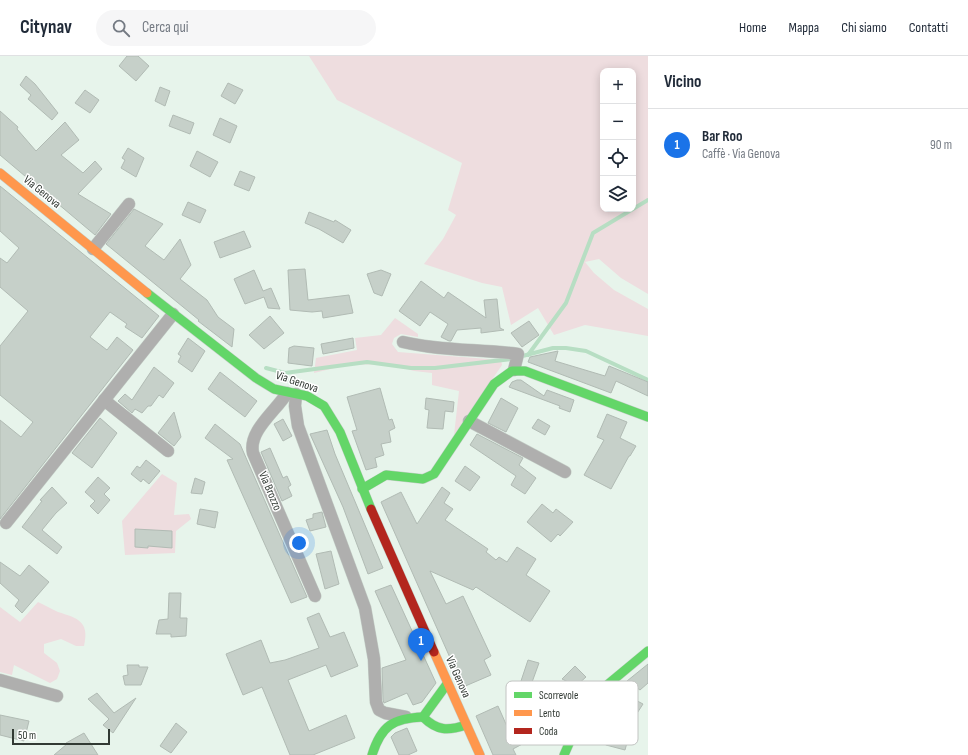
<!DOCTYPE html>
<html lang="it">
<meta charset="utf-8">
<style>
:root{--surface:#fff;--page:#f6f6f7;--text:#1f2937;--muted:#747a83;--line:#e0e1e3;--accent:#1a73e8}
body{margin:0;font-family:"Sofia Sans Condensed",sans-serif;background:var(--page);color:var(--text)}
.controls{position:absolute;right:12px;top:12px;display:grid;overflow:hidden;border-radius:8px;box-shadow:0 2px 10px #0003}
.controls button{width:36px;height:36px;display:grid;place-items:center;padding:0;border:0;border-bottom:1px solid var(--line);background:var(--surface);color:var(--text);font:20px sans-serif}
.scale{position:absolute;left:12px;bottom:10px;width:98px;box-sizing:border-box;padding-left:4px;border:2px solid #323a34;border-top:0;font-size:11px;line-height:14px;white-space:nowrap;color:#323a34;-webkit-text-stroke:3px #fff;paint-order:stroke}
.you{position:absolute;left:299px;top:487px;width:14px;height:14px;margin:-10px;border:3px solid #fff;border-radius:50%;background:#1a73e8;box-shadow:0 0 0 6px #1a73e833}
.badge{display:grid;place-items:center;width:26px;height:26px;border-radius:50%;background:var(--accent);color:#fff;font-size:13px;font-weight:700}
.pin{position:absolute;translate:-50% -33px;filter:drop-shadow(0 1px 2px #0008)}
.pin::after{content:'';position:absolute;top:21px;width:14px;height:12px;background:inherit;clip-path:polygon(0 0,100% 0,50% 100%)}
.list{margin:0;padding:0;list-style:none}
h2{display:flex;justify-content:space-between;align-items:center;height:52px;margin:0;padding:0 16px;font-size:17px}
h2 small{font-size:13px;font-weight:400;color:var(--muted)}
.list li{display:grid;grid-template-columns:26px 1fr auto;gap:12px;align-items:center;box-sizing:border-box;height:72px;padding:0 16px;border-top:1px solid var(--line)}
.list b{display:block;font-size:15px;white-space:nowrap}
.list p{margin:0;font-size:13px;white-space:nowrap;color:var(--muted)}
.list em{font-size:13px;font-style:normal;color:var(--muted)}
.icon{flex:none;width:22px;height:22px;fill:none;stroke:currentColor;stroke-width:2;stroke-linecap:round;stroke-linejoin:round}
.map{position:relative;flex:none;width:648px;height:699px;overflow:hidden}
header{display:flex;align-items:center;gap:24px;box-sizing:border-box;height:56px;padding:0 20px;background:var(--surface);border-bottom:1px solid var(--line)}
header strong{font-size:19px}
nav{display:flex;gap:22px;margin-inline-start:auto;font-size:14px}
.search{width:280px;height:36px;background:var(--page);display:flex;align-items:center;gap:10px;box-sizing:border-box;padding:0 14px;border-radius:22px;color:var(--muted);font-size:15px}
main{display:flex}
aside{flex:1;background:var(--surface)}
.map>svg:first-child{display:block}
</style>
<header>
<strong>Citynav</strong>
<div class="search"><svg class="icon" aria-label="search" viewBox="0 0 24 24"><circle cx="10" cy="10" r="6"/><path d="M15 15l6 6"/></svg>Cerca qui</div>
<nav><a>Home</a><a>Mappa</a><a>Chi siamo</a><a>Contatti</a></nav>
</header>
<main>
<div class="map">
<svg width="648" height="699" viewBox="0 0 648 699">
<rect width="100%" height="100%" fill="#e7f4eb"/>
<g fill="#eedddf" fill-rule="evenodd">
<path d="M309,0H648V238L621,222L599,203L585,206L594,217L614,234L648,253V280L585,269L554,279L538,252L511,269L502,231L482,227L424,208L443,183L456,159L448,154L462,107L337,44ZM603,15H633V153H603Z"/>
<path d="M395,262L418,278V281L401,278L394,282L392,288L398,296L501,304L502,309L454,379L459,335L432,329V317L414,315L387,308L347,309L314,317L316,302L357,294L355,282L381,279Z"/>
<path d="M162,418L177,427L174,459L189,458L191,463L176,475L175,497L125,499L122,465Z"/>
<path d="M38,546C45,549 51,553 58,556C77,562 90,565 84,590H76L61,583L44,588V597L57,607L60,615L57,623L50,627L14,609L12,619L0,616V551L20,566Z"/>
</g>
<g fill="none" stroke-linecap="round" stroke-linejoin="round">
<g stroke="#b7dec3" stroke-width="4">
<path d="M528,299L566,247L593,177L648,144"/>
<path d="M266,312L285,317L367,306L411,312H435L511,303L553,292H566L586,295L648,324"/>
<path d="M285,317L287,324"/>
</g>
</g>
<g fill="#c6d0c9" stroke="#b1bbb4">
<path d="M127,0H138L149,10L136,25L119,10Z"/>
<path d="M26,20L35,28L58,57L52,64L28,43L31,39L20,29Z"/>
<path d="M228,27L243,34L235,48L221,40Z"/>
<path d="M160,31L170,35L165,50L155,45Z"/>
<path d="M85,34L99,44L90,57L75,47Z"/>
<path d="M0,55L18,71L17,73L36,95L65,66L79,84L61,99L83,117L95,105L102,113L78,138L111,158L95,179L0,99Z"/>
<path d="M173,59L194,67L190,78L169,70Z"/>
<path d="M220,62L237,70L230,87L213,79Z"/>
<path d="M128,92L144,102L136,121L121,112L125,104L122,102Z"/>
<path d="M197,95L218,106L210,121L190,110Z"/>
<path d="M240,115L255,121L249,135L234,129Z"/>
<path d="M0,130L159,260L142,282L125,271L127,268L110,256L90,281L107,294L117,281L133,294L0,463V364L21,381L33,366L0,339V290L28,255L0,231V202L7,207L19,192L0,175Z"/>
<path d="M188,146L206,154L200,167L182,159Z"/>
<path d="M134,153L163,168L145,190L164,204L180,183L191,209L180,223L207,244L218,261L234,273L232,291L198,265L199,264L106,188Z"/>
<path d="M309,156L334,166L335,164L351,174L343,187L319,173L305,167Z"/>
<path d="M244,175L251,191L220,202L214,186Z"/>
<path d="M305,213L308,244L349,239L353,257L323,262L322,255L312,256L290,254L288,214Z"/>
<path d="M254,214L263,235L271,232L280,253L268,252L264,241L245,248L234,223Z"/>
<path d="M381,214L391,218L382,240L374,237L367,218Z"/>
<path d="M421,225L444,242L448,236L486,262L484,244L497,243L500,272L504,274L481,277V272L457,274L451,285H449L441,281L448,268L430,256L420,270L399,255Z"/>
<path d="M270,260L284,277L264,293L249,279Z"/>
<path d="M529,265L539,279L522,291L511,277Z"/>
<path d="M188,282L205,295L192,316L178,306L181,300L178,298Z"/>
<path d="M353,282L354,292L323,298L321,288Z"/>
<path d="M294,290L314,292L312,310L288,307L289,292Z"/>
<path d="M558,295L555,305L605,320L609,310L648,326V340L616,325L611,337L528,306L530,301Z"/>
<path d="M154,311L174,327L163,342L159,339L151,350H148L142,357L135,353L132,357L118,345L125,338L132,344Z"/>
<path d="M220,316L257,345L245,361L208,333Z"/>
<path d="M517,324H521L544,340L547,334L574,344L570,356L559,352L560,350L509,331L512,326Z"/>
<path d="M380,332L389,364L392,363L395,372L389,375L391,386L381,388L384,399L375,402L377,411L366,414L352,375L357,374L347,341Z"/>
<path d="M426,342L454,346L453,356L445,355L443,373L427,372L429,354L425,353Z"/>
<path d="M501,342L518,352L506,376L488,367Z"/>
<path d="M174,356L181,381L174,390L158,377Z"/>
<path d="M607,358L627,366L620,382L636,390L630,400H629L611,433L584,419L604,384L597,381Z"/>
<path d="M100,362L117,377L92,412L72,397Z"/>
<path d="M283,363L292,380L283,385L274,368Z"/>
<path d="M538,363L550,370L545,379L532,372Z"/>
<path d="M215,368L240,388L307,541L291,547L227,404L233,403L205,382Z"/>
<path d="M327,374L335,398L383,512L368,518L343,451L310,378Z"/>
<path d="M477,378L523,402L519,409L536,422L525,438L511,429L516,420L470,389Z"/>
<path d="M270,392L283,422L287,420L291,429L288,431L292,440L282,445L261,396Z"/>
<path d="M146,404L160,415L149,428L143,423L141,426L131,418L137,410L140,412Z"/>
<path d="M465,410L480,421L470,435L455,425Z"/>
<path d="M98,421L110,432L104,438L110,444L98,458L90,450L95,445L85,436Z"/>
<path d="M195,422L205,426L202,438L191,437Z"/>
<path d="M52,431L67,447L56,457L42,474L62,491L57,498L22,471L42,445L40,444Z"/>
<path d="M442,431L450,437L444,447L453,453L445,464L488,493L486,496L496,504L499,501L507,506L517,491L536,503L526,519L550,535L530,566L476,531L473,534L430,515L446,548L463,540L491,600L484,604L491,619L463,631L381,446L401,436L417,468Z"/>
<path d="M542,448L553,457L556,453L573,466L560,480L558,478L551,486L527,466Z"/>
<path d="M200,453L218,456L215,472L197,468Z"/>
<path d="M322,456L326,471L310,475L306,464L313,462V458Z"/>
<path d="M135,473L172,475V492L148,490V492L135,491Z"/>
<path d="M331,495L339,528L325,533L316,498Z"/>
<path d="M0,506L20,520L29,509L49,526L22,557L15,550L19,544L0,527Z"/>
<path d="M391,529L436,627L422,646L413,649L407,637L384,647L383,644L382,612L406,604L375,535Z"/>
<path d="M169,537H181L180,562H187L186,580L171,581V578H156L159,564L168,563Z"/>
<path d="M319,557L330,581L344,576L358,610L331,621L326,609L288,624L309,675L346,659L355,682L313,699H290L262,631L243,639L226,598L261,584L270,607L285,604L319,592L307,562Z"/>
<path d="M528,604L539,607L531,629L521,625Z"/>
<path d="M648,608V627L640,634L627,625Z"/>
<path d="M127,609H139V611H148L141,629H125L123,620L128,619Z"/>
<path d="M575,610L586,621L576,630L562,623Z"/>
<path d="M97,637L114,657L136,642L113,677L103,669L109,663L88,643Z"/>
<path d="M626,639L643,648L634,662L616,652Z"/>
<path d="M498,650L509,675L522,668L528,685L513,693L516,699H493L476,660Z"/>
<path d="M0,659L29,665L24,685L0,679Z"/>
<path d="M600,664L628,683L625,694L606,689L592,678Z"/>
<path d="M176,667L187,676L171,697L160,690Z"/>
<path d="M407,672L417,695L408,699H399L391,681L395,677Z"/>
<path d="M84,677L98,699H54L67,688L66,687Z"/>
</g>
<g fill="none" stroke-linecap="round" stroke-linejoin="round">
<g stroke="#c4cec7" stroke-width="13">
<g id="street">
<path d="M93,193L129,148"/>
<path d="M403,286C441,295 479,293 518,298L514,314"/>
<path d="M287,337C276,355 248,375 253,397L315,540"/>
<path d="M296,338L295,350L298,370L365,552L374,603L376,646L379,654L385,657L406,661"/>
<path d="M104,344L168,395"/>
<path d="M469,365L565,416"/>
<path d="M6,467L173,258"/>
<path d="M0,624L57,640"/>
</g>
</g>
<g stroke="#c4cec7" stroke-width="10">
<g id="fast">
<path d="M147,237L256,322L274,333L307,340L324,350L340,376L371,453"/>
<path d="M362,433L386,419L423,423L434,418L494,328L512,315H525L648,361"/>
<path d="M423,661C437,675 448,675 466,669"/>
<path d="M423,661L447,628"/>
<path d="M372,699C381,670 393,662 423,661"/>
<path d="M564,699L582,658L595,639L648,595"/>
</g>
</g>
<g stroke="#c4cec7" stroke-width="10">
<g id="slow">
<path d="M0,117L147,237"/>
<path d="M434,596L480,699"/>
</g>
</g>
<g stroke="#c4cec7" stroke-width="10">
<path id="jam" d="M371,453L434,596"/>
</g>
<use href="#street" stroke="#afafae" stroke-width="12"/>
<use href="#fast" stroke="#63d668" stroke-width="9"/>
<use href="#slow" stroke="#ff974d" stroke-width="9"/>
<use href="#jam" stroke="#b3261e" stroke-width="9"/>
</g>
<g text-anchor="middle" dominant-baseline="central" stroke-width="3" stroke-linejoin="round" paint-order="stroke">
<g font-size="12" fill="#323a34" stroke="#fff">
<text transform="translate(42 136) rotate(39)">Via Genova</text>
<text transform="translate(297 326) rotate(19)">Via Genova</text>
<text transform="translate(270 435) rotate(67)">Via Brozzo</text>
<text transform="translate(458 621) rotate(66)">Via Genova</text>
</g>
</g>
<rect x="506" y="625" width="132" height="64" rx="6" fill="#fff" stroke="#c2c4c2" stroke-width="1"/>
<rect x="514" y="636" width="18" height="6" fill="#63d668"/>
<rect x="514" y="654" width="18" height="6" fill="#ff974d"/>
<rect x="514" y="672" width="18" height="6" fill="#b3261e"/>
<g font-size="11" fill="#323a34">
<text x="539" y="643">Scorrevole</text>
<text x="539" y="661">Lento</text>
<text x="539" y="679">Coda</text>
</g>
</svg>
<div class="controls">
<button>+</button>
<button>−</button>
<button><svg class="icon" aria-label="locate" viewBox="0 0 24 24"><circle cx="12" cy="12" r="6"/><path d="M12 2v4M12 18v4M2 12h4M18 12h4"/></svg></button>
<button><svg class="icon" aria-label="layers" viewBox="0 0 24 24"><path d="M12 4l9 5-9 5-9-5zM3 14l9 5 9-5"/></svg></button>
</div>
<div class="scale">50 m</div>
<div class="you"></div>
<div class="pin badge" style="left:421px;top:605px">1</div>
</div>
<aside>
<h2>Vicino<small></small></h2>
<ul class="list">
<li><span class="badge">1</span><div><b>Bar Roo</b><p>Caffè · Via Genova</p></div><em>90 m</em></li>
</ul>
</aside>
</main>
